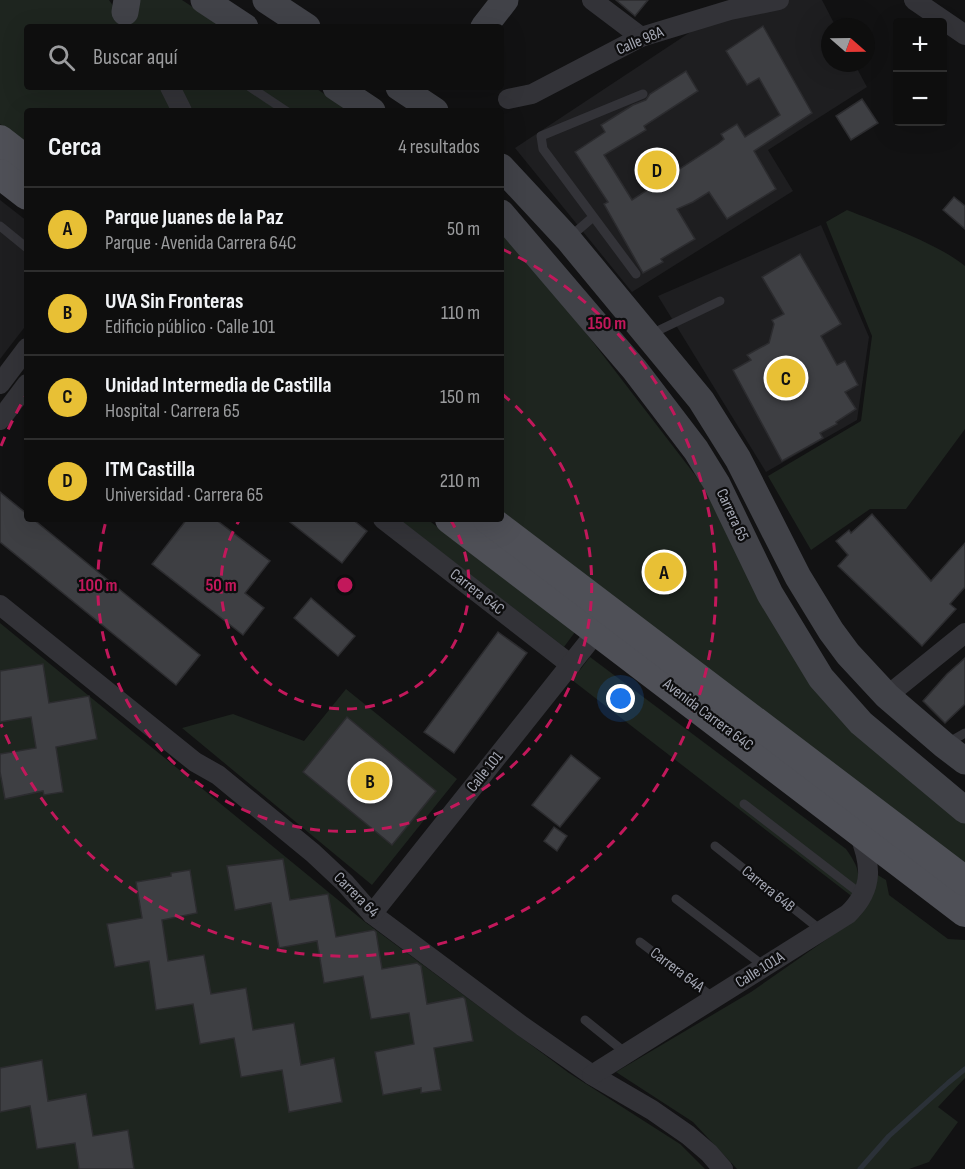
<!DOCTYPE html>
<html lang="es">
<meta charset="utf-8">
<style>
:root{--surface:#0e0e0e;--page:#1c1c1c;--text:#f1f3f6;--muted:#9b9c9e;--line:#2e2e2e;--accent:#e8c035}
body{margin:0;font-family:"Sofia Sans Condensed",sans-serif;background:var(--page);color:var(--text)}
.controls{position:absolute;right:18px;top:18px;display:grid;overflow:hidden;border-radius:6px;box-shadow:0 6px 24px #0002}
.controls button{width:54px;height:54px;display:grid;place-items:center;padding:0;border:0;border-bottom:2px solid var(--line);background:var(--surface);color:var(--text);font:30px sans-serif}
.compass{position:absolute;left:821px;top:18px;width:54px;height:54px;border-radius:50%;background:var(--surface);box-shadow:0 6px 24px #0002;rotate:110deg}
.you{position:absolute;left:621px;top:699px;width:21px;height:21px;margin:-15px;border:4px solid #fff;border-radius:50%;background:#1a73e8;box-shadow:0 0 0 9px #1a73e833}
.badge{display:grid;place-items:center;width:39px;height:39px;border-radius:50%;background:var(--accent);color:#111;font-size:20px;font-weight:700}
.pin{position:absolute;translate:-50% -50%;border:3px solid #fff;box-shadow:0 2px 6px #0006}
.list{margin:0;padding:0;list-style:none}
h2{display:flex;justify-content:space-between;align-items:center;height:78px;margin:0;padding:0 24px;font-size:26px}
h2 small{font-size:20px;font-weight:400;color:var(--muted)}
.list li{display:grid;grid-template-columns:39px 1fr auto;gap:18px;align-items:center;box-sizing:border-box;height:84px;padding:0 24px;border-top:2px solid var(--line)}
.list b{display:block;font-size:22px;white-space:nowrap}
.list p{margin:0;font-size:20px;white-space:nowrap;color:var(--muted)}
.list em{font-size:20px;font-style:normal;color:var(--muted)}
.icon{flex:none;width:33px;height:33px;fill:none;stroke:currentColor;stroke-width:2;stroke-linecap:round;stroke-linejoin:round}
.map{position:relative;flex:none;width:965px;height:1169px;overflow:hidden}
.search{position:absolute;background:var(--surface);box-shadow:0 6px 24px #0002;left:24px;top:24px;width:480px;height:66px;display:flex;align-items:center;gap:15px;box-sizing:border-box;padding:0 21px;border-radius:6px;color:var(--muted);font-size:22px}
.panel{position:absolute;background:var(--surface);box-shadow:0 6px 24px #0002;left:24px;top:108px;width:480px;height:414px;border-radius:6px}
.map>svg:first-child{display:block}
</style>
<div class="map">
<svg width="965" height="1169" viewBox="0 0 965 1169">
<rect width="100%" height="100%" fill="#121213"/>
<g fill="#1e1e20">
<path d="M771,0H822L836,27H830V63H854L867,87L768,150L793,191L632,292L515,148L692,31Z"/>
<path d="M0,200L27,221V324L0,359Z"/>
<path d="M821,225L869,337L857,420L766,472L658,296Z"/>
</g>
<g fill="#1e251f">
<path d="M0,0H109L116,10L131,0H182L223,27H27V87H314L350,111H27V145L0,124Z"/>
<path d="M847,210C882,224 937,243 965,266V429L906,509H870L811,550L768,476L861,421L872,336L826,222Z"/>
<path d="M501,232L576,320L702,484L847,724L901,774L965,822V866L501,511Z"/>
<path d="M398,519H427L575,632L564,647Z"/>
<path d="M0,623L365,922L569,1073L680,1144L705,1169H0Z"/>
<path d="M590,657L846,849C860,869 861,875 854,898L572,680Z"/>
<path d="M346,689L457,779L372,885L182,728L233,714L304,741Z"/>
<path d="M876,874L886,880L889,895L948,939L965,940V1078L938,1107L958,1122L929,1162L909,1169H737L693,1122L616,1072L751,992L860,916L872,895Z"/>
</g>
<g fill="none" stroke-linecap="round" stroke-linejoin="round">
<path stroke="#2b3138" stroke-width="5" d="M860,1169L889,1136L948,1083L965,1069"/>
</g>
<g fill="#3e3f43" stroke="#2c2c2f" stroke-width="1.5">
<path d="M616,0H648L635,16Z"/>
<path d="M763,26L812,113L754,151L776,189L727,219L709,192L693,202L677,209L695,239L661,259L663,262L643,273L604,204L608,202L575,152L605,132L601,125L633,105L646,100L650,94L686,71L698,91L644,126L646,130L604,155L632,200L718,144L724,139L721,134L737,124L745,137L780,115L759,78L747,85L726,51Z"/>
<path d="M862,99L878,123L851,140L836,116Z"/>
<path d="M954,197L965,206V229L943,210Z"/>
<path d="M800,254L841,324L821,336L837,365L845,361L858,385L845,392L856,409L836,422L837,424L820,433L823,438L782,461L733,370L751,360L747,355L769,343L774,324L772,320L784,314L762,277Z"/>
<path d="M0,492L27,514V519H33L200,655L176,685L0,542Z"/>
<path d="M872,514L931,581L965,543V587L950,604L956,609L922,646L838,566L848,555L836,541L849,530L851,533Z"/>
<path d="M187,519H215L270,561L245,593L264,608L243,635L152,564Z"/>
<path d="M286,519H352L367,531L342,563Z"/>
<path d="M311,598L355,636L338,656L294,618Z"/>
<path d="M498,632L527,653L454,753L424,732Z"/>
<path d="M965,658V704L945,723L923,701L947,674Z"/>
<path d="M43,664L49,703L89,696L97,739L56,747L63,792L44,795L43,791L5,799L0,772V754L36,748L31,717L0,722V671Z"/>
<path d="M347,717L436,791L392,845L303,772Z"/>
<path d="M571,755L600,778L560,827L532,805Z"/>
<path d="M554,827L567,836L557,851L544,841Z"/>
<path d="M283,859L290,900L328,894L336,937L374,930L376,932L382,969L417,963L421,966L427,1004L463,997L465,999L473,1041L434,1048L441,1090L421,1093V1088L383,1095L375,1052L414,1044L409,1013L371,1019L363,976L324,983L317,941L279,948L271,903L235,910L227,866Z"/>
<path d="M190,870L197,913L162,920L168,961L204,955L211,994L246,988L253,1030L294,1023L301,1065L334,1058L342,1102L289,1112L282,1070L241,1077L234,1038L200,1044L193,1004L156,1010L149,961L115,967L107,924L142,918L136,882L171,876V873Z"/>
<path d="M42,1060L48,1101L86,1094L93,1136L128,1130L134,1169H79L75,1143L37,1149L30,1106L0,1112V1068Z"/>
</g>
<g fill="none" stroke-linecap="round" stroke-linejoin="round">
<g stroke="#333338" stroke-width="9">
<path d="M250,87L286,111"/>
<path d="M0,226L27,248"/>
<path d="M570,237L593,217"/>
<path d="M636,274L543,149L541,136L643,94"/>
<path d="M651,334L720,301"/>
<path d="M946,744L965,733"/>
<path d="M744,804L862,895"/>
<path d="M715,846L822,931"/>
<path d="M676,899L765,967"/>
<path d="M640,942L715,999"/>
<path d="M585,1020L627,1054"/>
</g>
<g stroke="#333338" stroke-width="20">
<path d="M592,0L641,37"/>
<path d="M914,0L965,35"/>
<path d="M170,87L182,111"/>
<path d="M508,99L532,94L641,37L730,10L779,0"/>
<path d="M0,384L27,348"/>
<path d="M0,420L27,384"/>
<path d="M383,519L571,665"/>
<path d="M0,605L195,762L218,775L313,853L345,883L372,914L522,1026L592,1075L652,1110L688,1135L709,1153L723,1169"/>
<path d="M887,696L965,633"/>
<path d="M372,914L598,630"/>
<path d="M592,1075L848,914C875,888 871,863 858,831"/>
</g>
<g stroke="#414248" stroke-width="27">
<path d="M204,0L245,27"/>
<path d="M266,0L307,27"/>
<path d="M125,12L127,0"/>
<path d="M484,27L505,0"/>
<path d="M336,87L372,111"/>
<path d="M399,87L435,111"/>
<path d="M501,167L568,239L701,400L738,459L798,577L831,631L848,654L887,696L944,745L965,761"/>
<path d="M501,213L635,370L696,450L717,484L770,594L821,678L861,723L965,810"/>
</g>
<g stroke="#4f5057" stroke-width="30">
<path d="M0,140L27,161"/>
<path d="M0,174L27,195"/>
<path d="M450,519L965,912"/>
<path d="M488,519L965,881"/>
</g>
</g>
<g fill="none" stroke="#c2185b" stroke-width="3" stroke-dasharray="10 8">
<path d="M450 519A124 124 0 1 1 240 519"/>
<path d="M502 394A247 247 0 1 1 106 521"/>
<path d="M1 446A371 371 0 0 1 27 394M502 249A371 371 0 1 1 1 724"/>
</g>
<g text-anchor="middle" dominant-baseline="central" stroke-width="4.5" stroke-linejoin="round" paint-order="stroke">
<g font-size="16" fill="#a4a7b3" stroke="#0d0d0e">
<text transform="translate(640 41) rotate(-23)">Calle 98A</text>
<text transform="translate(732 515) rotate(65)">Carrera 65</text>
<text transform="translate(477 592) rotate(38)">Carrera 64C</text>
<text transform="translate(708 715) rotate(37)">Avenida Carrera 64C</text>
<text transform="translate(485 772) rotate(-51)">Calle 101</text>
<text transform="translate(768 889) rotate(39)">Carrera 64B</text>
<text transform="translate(356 895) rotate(45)">Carrera 64</text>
<text transform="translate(677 970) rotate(37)">Carrera 64A</text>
<text transform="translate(760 970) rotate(-32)">Calle 101A</text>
</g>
</g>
<circle cx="345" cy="585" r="9" fill="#c2185b" stroke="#0d0d0e" stroke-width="3"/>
<g font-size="18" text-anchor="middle" font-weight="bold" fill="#c2185b" stroke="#0d0d0e" stroke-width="4.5" stroke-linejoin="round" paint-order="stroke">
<text x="607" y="329">150 m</text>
<text x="98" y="591">100 m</text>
<text x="221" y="591">50 m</text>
</g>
</svg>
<div class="controls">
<button>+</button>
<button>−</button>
</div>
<svg class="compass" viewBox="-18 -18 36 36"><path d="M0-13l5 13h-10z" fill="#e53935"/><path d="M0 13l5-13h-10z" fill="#9b9c9e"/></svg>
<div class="you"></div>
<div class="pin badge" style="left:664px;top:572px">A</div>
<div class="pin badge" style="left:370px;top:781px">B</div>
<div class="pin badge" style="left:786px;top:378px">C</div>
<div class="pin badge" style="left:657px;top:170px">D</div>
<div class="search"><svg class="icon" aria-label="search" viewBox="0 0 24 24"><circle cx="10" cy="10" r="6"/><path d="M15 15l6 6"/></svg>Buscar aquí</div>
<section class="panel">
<h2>Cerca<small>4 resultados</small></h2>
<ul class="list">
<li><span class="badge">A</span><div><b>Parque Juanes de la Paz</b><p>Parque · Avenida Carrera 64C</p></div><em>50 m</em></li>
<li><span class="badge">B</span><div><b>UVA Sin Fronteras</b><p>Edificio público · Calle 101</p></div><em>110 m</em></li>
<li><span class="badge">C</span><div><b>Unidad Intermedia de Castilla</b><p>Hospital · Carrera 65</p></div><em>150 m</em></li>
<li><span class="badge">D</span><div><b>ITM Castilla</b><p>Universidad · Carrera 65</p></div><em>210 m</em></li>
</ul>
</section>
</div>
